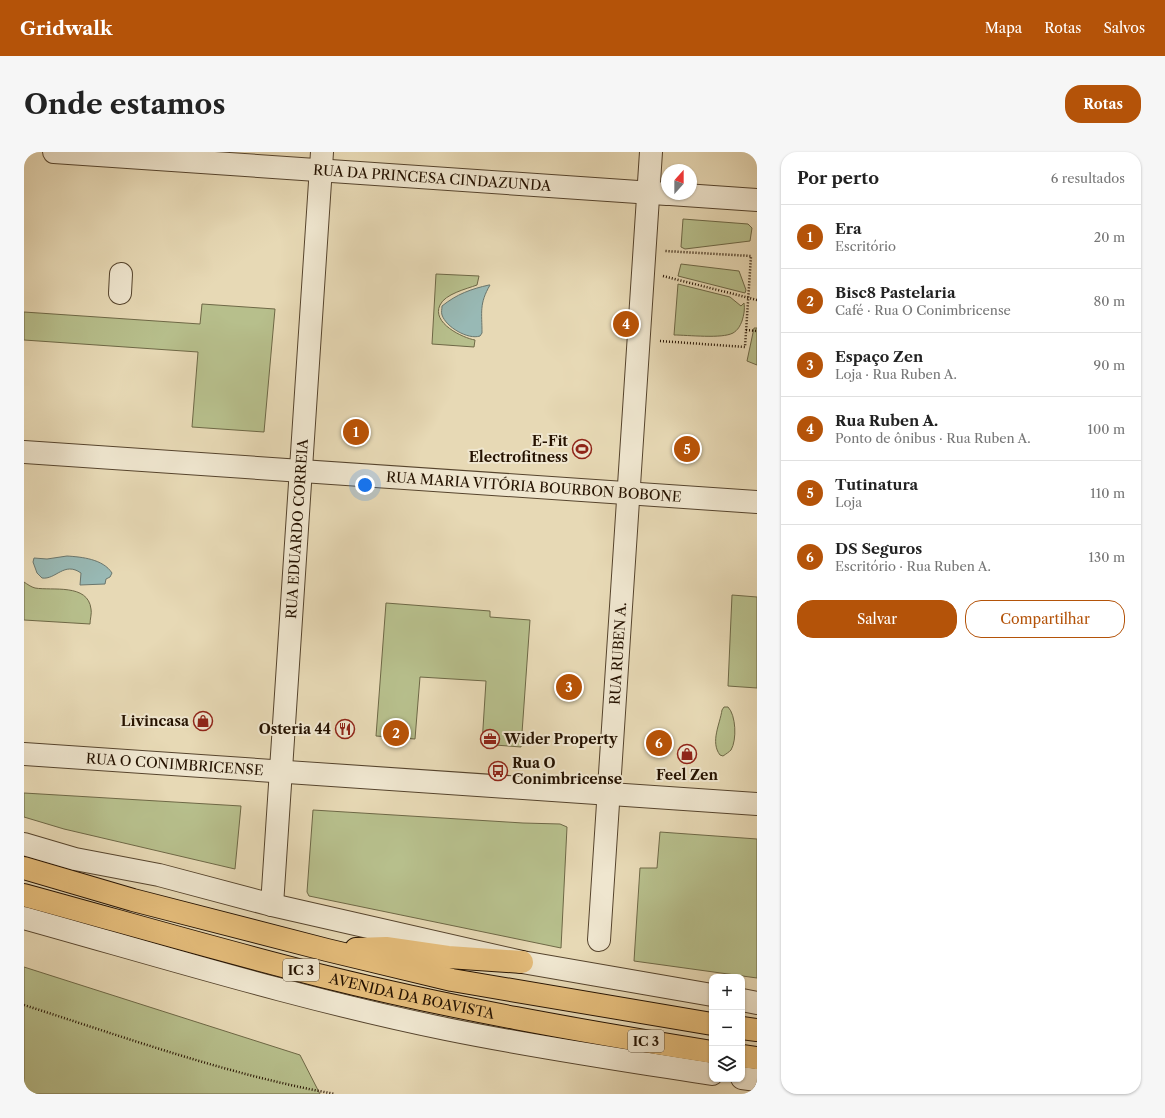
<!DOCTYPE html>
<html lang="pt">
<meta charset="utf-8">
<style>
:root{--surface:#fff;--page:#f6f6f6;--text:#222;--muted:#767676;--line:#e0e0e0;--accent:#b45309}
body{margin:0;font-family:"Libre Caslon Text",serif;background:var(--page);color:var(--text)}
.controls{position:absolute;right:12px;bottom:12px;display:grid;overflow:hidden;border-radius:8px;box-shadow:0 1px 3px #0004}
.controls button{width:36px;height:36px;display:grid;place-items:center;padding:0;border:0;border-bottom:1px solid var(--line);background:var(--surface);color:var(--text);font:20px sans-serif}
.compass{position:absolute;left:637px;top:12px;width:36px;height:36px;border-radius:50%;background:var(--surface);box-shadow:0 1px 3px #0004;rotate:21deg}
.you{position:absolute;left:341px;top:333px;width:14px;height:14px;margin:-10px;border:3px solid #fff;border-radius:50%;background:#1a73e8;box-shadow:0 0 0 6px #1a73e833}
.badge{display:grid;place-items:center;width:26px;height:26px;border-radius:50%;background:var(--accent);color:#fff;font-size:13px;font-weight:700}
.pin{position:absolute;translate:-50% -50%;border:2px solid #fff;box-shadow:0 1px 4px #0006}
.list{margin:0;padding:0;list-style:none}
h2{display:flex;justify-content:space-between;align-items:center;height:52px;margin:0;padding:0 16px;font-size:17px}
h2 small{font-size:13px;font-weight:400;color:var(--muted)}
.list li{display:grid;grid-template-columns:26px 1fr auto;gap:12px;align-items:center;box-sizing:border-box;height:64px;padding:0 16px;border-top:1px solid var(--line)}
.list b{display:block;font-size:15px;white-space:nowrap}
.list p{margin:0;font-size:13px;white-space:nowrap;color:var(--muted)}
.list em{font-size:13px;font-style:normal;color:var(--muted)}
.actions{display:flex;gap:8px;padding:12px 16px}
.actions a{flex:1;padding:9px 0;border:1px solid var(--accent);border-radius:16px;text-align:center;font-size:14px;color:var(--accent)}
.actions .main{background:var(--accent);color:#fff}
.icon{flex:none;width:22px;height:22px;fill:none;stroke:currentColor;stroke-width:2;stroke-linecap:round;stroke-linejoin:round}
.map{position:relative;flex:none;width:733px;height:942px;overflow:hidden;border-radius:16px}
header{display:flex;align-items:center;gap:24px;box-sizing:border-box;height:56px;padding:0 20px;background:var(--accent);color:#fff}
header strong{font-size:19px}
nav{display:flex;gap:22px;margin-inline-start:auto;font-size:14px}
.intro{display:flex;align-items:center;justify-content:space-between;box-sizing:border-box;height:96px;padding:0 24px}
h1{margin:0;font-size:28px}
.button{padding:10px 18px;border-radius:16px;background:var(--accent);color:#fff;font-size:14px;font-weight:700}
main{display:flex;gap:24px;padding:0 24px}
aside{flex:1;background:var(--surface);border-radius:16px;box-shadow:0 1px 3px #0004}
.map>svg:first-child{display:block}
</style>
<header>
<strong>Gridwalk</strong>
<nav><a>Mapa</a><a>Rotas</a><a>Salvos</a></nav>
</header>
<div class="intro"><h1>Onde estamos</h1><a class="button">Rotas</a></div>
<main>
<div class="map">
<svg width="733" height="942" viewBox="0 0 733 942">
<rect width="100%" height="100%" fill="#e7d9b5"/>
<filter id="stains"><feTurbulence type="fractalNoise" baseFrequency=".005" numOctaves="4"/><feColorMatrix values="0 0 0 0 .2 0 0 0 0 .09 0 0 0 0 .02 0 0 0 .5 -.17"/></filter>
<radialGradient id="worn" r=".72"><stop offset=".6" stop-color="#630" stop-opacity="0"/><stop offset="1" stop-color="#630" stop-opacity=".3"/></radialGradient>
<g fill="#b7bf8c" stroke="#6e6846">
<path d="M659,67L724,72L728,76L726,89L661,97L657,95Z"/>
<path d="M657,112L715,119L722,138L721,141L654,124Z"/>
<path d="M412,122L455,124L453,133C442,137 421,142 416,153C407,171 439,186 451,188L450,195L408,192Z"/>
<path d="M654,132L706,145L717,154L720,151C721,157 720,163 718,169C716,174 714,178 709,181C698,187 664,183 650,183Z"/>
<path d="M178,152L251,157L240,280L168,275L174,200L0,188V160L176,172Z"/>
<path d="M730,176H733V213L723,209Z"/>
<path d="M0,430C3,432 7,435 11,436C28,439 64,431 67,457C68,461 66,467 66,472L0,468Z"/>
<path d="M708,443L733,445V536L704,534Z"/>
<path d="M362,451L466,459V465L506,468L497,595L458,592L462,529L396,525L391,587L352,584Z"/>
<path d="M700,555H704C712,563 713,588 707,598C705,600 702,602 699,604L696,603C686,590 696,572 698,558Z"/>
<path d="M0,641L217,654L211,717L40,677L0,665Z"/>
<path d="M289,658L499,671L536,672L543,675L537,796L285,744L283,740Z"/>
<path d="M636,680L733,687V826L610,809L616,716H633Z"/>
<path d="M0,815L276,903L296,942H0Z"/>
</g>
<g fill="#98b9b5" stroke="#6a766d">
<path d="M465,133H466C455,152 458,160 458,181L456,184C444,188 422,175 418,163C417,160 418,157 418,154C433,142 447,137 465,133Z"/>
<path d="M43,404C58,405 79,407 88,421L86,425L82,427L81,432L56,433L57,421C40,409 32,428 18,426L13,421L9,410L10,406L23,407Z"/>
</g>
<g fill="none" stroke-linecap="round" stroke-linejoin="round">
<g stroke="#56442d" stroke-width="24">
<g id="minor">
<path id="s1" d="M30,0L643,42"/>
<path d="M646,42L733,48"/>
<path d="M96,141L97,122"/>
<path id="s2" d="M0,300L733,350"/>
<path id="s3" d="M0,602L733,652"/>
<path d="M0,692L51,707L135,723L248,753L498,810L688,843"/>
<path id="s4" d="M248,753L298,0"/>
<path d="M0,766C140,805 280,848 422,877C510,895 599,908 688,922"/>
<path id="s5" d="M575,788L627,0"/>
<path d="M718,848L733,851"/>
<path d="M718,926L733,928"/>
</g>
</g>
<g stroke="#251200" stroke-width="24">
<g id="highway">
<path d="M0,716L109,748L303,798L428,828L688,872"/>
<path id="s6" d="M0,743C99,770 198,799 298,824C426,856 557,879 688,900"/>
<path d="M332,797L362,796L424,805L498,810"/>
<path d="M718,876L733,878"/>
<path d="M718,904L733,906"/>
</g>
</g>
<g stroke="#251200" stroke-width="2.5" stroke-dasharray="1 2" stroke-linecap="butt">
<path d="M639,124L733,148"/>
<path d="M722,178L733,179"/>
<path d="M636,189L721,195L727,104L641,99"/>
<path d="M0,853C103,886 205,923 311,942"/>
</g>
<use href="#minor" stroke="#efe6cf" stroke-width="22"/>
<use href="#highway" stroke="#e4bc7a" stroke-width="22"/>
</g>
<defs>
<g id="stadium-ring" transform="scale(1)"><circle r="9.5" fill="#efe6cf" stroke="#8f2418" stroke-width="1.5"/><path d="M0-5a6.5 5 0 1 0 0 10a6.5 5 0 1 0 0-10ZM-3.5-1.8h7v3.6h-7Z" fill="#8f2418"/></g>
<g id="shop-ring" transform="scale(1)"><circle r="9.5" fill="#efe6cf" stroke="#8f2418" stroke-width="1.5"/><path d="M-5-2.5h2.3a2.7 3.5 0 0 1 5.4 0H5L5.5 6h-11ZM-1.5-2.5h3a1.5 2.3 0 0 0-3 0Z" fill="#8f2418"/></g>
<g id="restaurant-ring" transform="scale(1)"><circle r="9.5" fill="#efe6cf" stroke="#8f2418" stroke-width="1.5"/><path d="M-5-6h1v4h1v-4h1v4h1v-4h1v5L-1.5 .5V6h-2V.5L-5-1ZM5-6V6H3V1.5H1.5Q1.5-4 5-6Z" fill="#8f2418"/></g>
<g id="office-ring" transform="scale(1)"><circle r="9.5" fill="#efe6cf" stroke="#8f2418" stroke-width="1.5"/><path d="M-6-3h4V-5.5h4V-3h4V5H-6ZM-1-4.5V-3h2v-1.5ZM-6 0V1H6V0Z" fill="#8f2418"/></g>
<g id="bus-ring" transform="scale(1)"><circle r="9.5" fill="#efe6cf" stroke="#8f2418" stroke-width="1.5"/><path d="M-5-6H5V4H4V6H2V4H-2V6H-4V4H-5ZM-3.5-4V0h7V-4ZM-3.5 1.2v1.5H-2V1.2ZM2 1.2v1.5H3.5V1.2Z" fill="#8f2418"/></g>
</defs>
<g fill-rule="evenodd">
<use href="#stadium-ring" x="558" y="297"/>
<use href="#shop-ring" x="179" y="569"/>
<use href="#restaurant-ring" x="321" y="577"/>
<use href="#office-ring" x="466" y="587"/>
<use href="#shop-ring" x="663" y="602"/>
<use href="#bus-ring" x="474" y="619"/>
</g>
<g text-anchor="middle" dominant-baseline="central" stroke-width="4" stroke-linejoin="round" paint-order="stroke">
<g fill="#efe6cf" stroke="#62523e" stroke-width="1">
<rect x="259" y="807" width="36" height="22" rx="3"/>
<rect x="604" y="878" width="36" height="22" rx="3"/>
</g>
<g font-size="13" font-weight="bold" fill="#251200">
<text x="277" y="818">IC 3</text>
<text x="622" y="889">IC 3</text>
</g>
<g font-size="14" fill="#251200" stroke="#efe6cf">
<text stroke="none"><textPath href="#s1" startOffset="379">RUA DA PRINCESA CINDAZUNDA</textPath></text>
<text stroke="none"><textPath href="#s2" startOffset="511">RUA MARIA VITÓRIA BOURBON BOBONE</textPath></text>
<text stroke="none"><textPath href="#s4" startOffset="377">RUA EDUARDO CORREIA</textPath></text>
<text stroke="none"><textPath href="#s5" startOffset="287">RUA RUBEN A.</textPath></text>
<text stroke="none"><textPath href="#s3" startOffset="151">RUA O CONIMBRICENSE</textPath></text>
<text stroke="none"><textPath href="#s6" startOffset="401">AVENIDA DA BOAVISTA</textPath></text>
</g>
<g font-size="14" font-weight="bold" fill="#251200" stroke="#efe6cf" text-anchor="end">
<text x="544" y="289">E-Fit<tspan x="544" dy="16">Electrofitness</tspan></text>
<text x="165" y="569">Livincasa</text>
<text x="307" y="577">Osteria 44</text>
<text x="480" y="587" text-anchor="start">Wider Property</text>
<text x="488" y="611" text-anchor="start">Rua O<tspan x="488" dy="16">Conimbricense</tspan></text>
<text x="663" y="623" text-anchor="middle">Feel Zen</text>
</g>
</g>
<rect width="100%" height="100%" filter="url(#stains)"/>
<rect width="100%" height="100%" fill="url(#worn)"/>
</svg>
<div class="controls">
<button>+</button>
<button>−</button>
<button><svg class="icon" aria-label="layers" viewBox="0 0 24 24"><path d="M12 4l9 5-9 5-9-5zM3 14l9 5 9-5"/></svg></button>
</div>
<svg class="compass" viewBox="-18 -18 36 36"><path d="M0-13l5 13h-10z" fill="#e53935"/><path d="M0 13l5-13h-10z" fill="#767676"/></svg>
<div class="you"></div>
<div class="pin badge" style="left:332px;top:280px">1</div>
<div class="pin badge" style="left:372px;top:581px">2</div>
<div class="pin badge" style="left:545px;top:535px">3</div>
<div class="pin badge" style="left:602px;top:172px">4</div>
<div class="pin badge" style="left:663px;top:297px">5</div>
<div class="pin badge" style="left:635px;top:591px">6</div>
</div>
<aside>
<h2>Por perto<small>6 resultados</small></h2>
<ul class="list">
<li><span class="badge">1</span><div><b>Era</b><p>Escritório</p></div><em>20 m</em></li>
<li><span class="badge">2</span><div><b>Bisc8 Pastelaria</b><p>Café · Rua O Conimbricense</p></div><em>80 m</em></li>
<li><span class="badge">3</span><div><b>Espaço Zen</b><p>Loja · Rua Ruben A.</p></div><em>90 m</em></li>
<li><span class="badge">4</span><div><b>Rua Ruben A.</b><p>Ponto de ônibus · Rua Ruben A.</p></div><em>100 m</em></li>
<li><span class="badge">5</span><div><b>Tutinatura</b><p>Loja</p></div><em>110 m</em></li>
<li><span class="badge">6</span><div><b>DS Seguros</b><p>Escritório · Rua Ruben A.</p></div><em>130 m</em></li>
</ul>
<div class="actions"><a class="main">Salvar</a><a>Compartilhar</a></div>
</aside>
</main>
